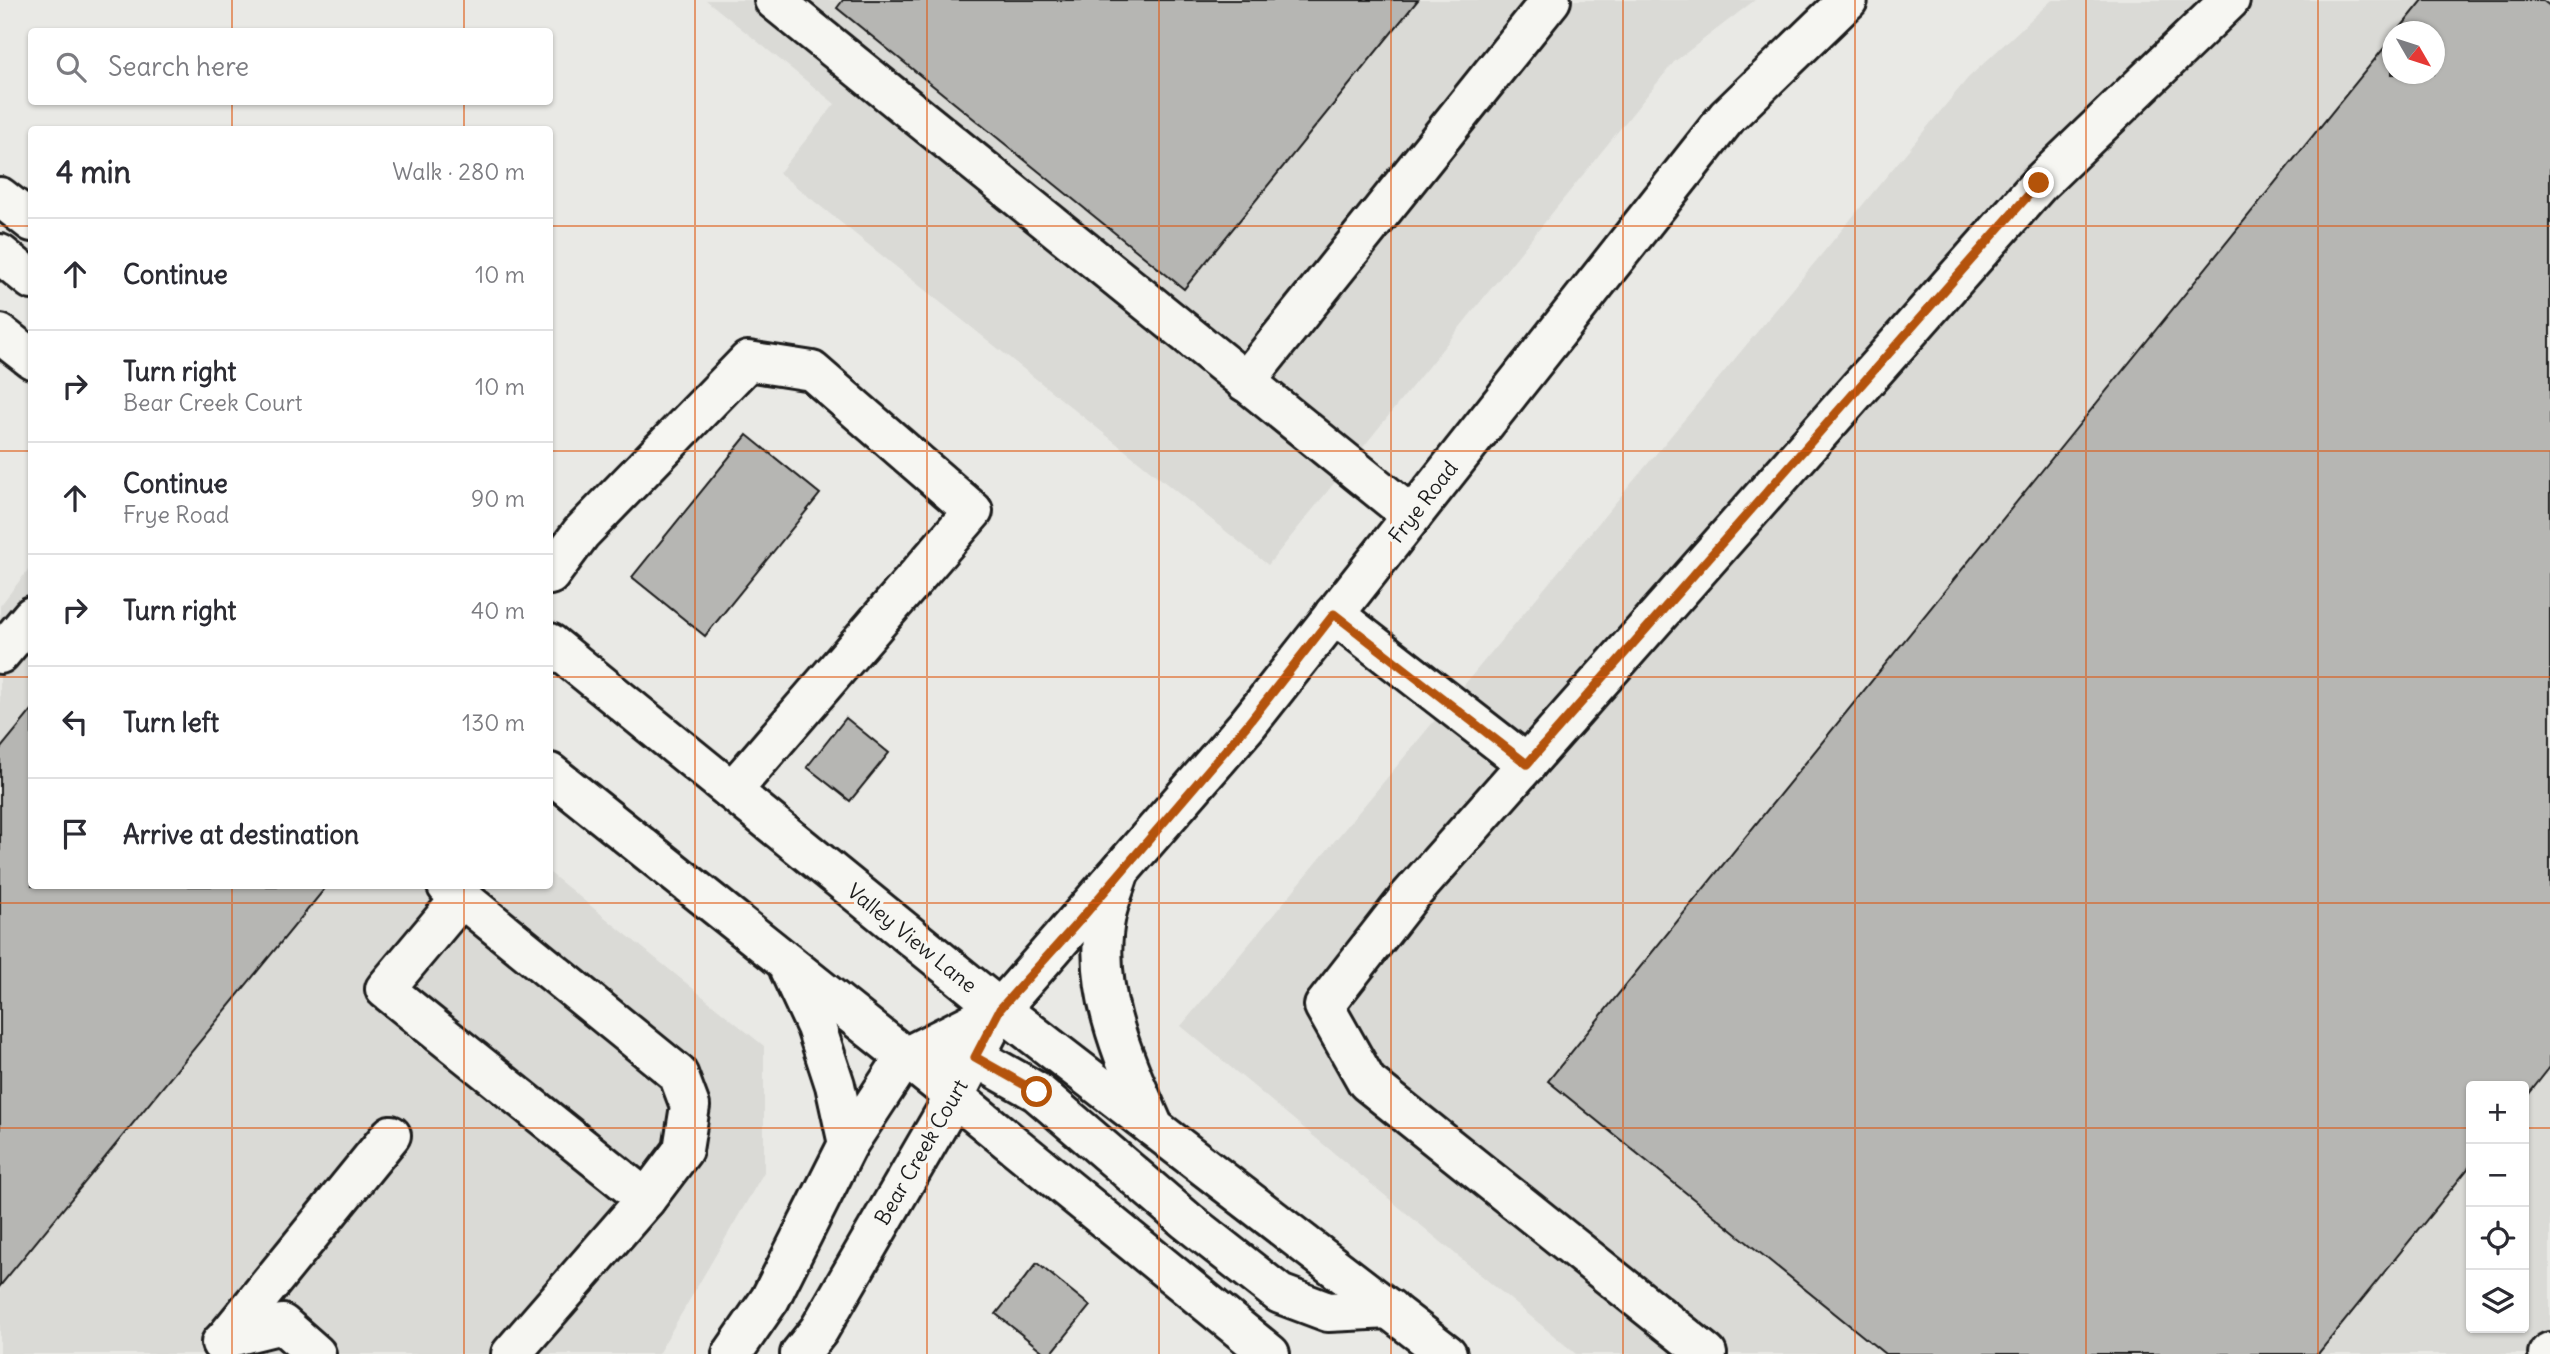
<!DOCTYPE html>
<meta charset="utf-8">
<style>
:root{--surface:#fff;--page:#f2f2f3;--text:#2b2b33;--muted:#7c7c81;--line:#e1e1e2}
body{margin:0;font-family:Delius,sans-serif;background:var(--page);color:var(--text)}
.controls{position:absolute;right:21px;bottom:21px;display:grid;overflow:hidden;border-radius:7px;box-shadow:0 2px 5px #0004}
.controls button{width:63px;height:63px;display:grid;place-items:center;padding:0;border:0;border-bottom:2px solid var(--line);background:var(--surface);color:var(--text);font:35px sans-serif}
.compass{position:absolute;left:2382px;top:21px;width:63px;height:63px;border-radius:50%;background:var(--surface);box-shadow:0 2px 5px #0004;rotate:129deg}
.stop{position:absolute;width:21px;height:21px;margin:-16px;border:5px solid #b45309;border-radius:50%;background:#fff}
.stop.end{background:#b45309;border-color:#fff;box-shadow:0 2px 7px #0008}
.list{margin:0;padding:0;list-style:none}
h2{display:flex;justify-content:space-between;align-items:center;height:91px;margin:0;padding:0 28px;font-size:30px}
h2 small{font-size:23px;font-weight:400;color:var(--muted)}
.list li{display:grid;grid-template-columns:46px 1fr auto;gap:21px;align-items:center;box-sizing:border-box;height:112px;padding:0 28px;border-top:2px solid var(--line)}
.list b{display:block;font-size:26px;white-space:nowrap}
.list p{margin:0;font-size:23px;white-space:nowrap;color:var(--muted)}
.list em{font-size:23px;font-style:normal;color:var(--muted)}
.icon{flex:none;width:38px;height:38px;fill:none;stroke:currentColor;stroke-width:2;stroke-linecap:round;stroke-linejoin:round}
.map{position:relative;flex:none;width:2550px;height:1354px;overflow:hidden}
.search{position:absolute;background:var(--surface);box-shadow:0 2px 5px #0004;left:28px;top:28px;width:525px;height:77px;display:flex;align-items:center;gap:18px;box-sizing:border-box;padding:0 24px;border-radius:7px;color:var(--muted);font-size:26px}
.panel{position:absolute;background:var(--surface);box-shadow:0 2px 5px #0004;left:28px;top:126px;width:525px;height:763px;border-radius:7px}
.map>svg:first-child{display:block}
</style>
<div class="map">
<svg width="2550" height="1354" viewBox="0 0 2550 1354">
<rect width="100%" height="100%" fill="#e9e9e5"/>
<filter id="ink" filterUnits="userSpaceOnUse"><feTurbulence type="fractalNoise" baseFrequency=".0143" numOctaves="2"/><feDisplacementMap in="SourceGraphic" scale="14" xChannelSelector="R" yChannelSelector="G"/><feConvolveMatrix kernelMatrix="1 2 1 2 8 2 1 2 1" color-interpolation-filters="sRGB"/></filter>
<g filter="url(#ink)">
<g fill="#dadad6" fill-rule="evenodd">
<path d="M706,0H1755L1674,62L1268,565L779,173L835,104Z"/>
<path d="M2052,0H2550V1354H1576L1181,1026L1968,78ZM2392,32H2434V74H2392ZM2471,1086H2524V1328H2471Z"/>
<path d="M31,566L32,886H550V873L764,1046V1172L658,1354H0V606Z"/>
</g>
<g fill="#b6b6b3" stroke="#1c1c1c" stroke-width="2">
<path d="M843,0H1418L1184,289L837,8Z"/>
<path d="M2423,0H2542L2550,6V1067L2524,1100V1086H2471V1165L2318,1354H1885L1548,1081L2392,38V74H2434V32H2397Z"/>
<path d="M747,435L820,494L705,636L632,577Z"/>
<path d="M32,710V886H327L0,1286V749Z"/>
<path d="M846,718L889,753L850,801L807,767Z"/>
<path d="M1037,1263L1090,1306L1051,1354H1046L996,1314Z"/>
</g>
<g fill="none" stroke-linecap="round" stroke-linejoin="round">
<g stroke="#1c1c1c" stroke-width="44">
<g id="minor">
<path d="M774,0L1412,516"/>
<path d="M1245,382L1551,0"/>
<path d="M550,575L581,533L748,361L812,371L973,511L732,791"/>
<path d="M1334,614L1527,764"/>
<path d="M0,654L32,616"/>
<path d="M447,886L678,1074L690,1106L683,1150L646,1199L511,1354"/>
<path d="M462,897L385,989L646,1199"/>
<path d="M1000,1009L1247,725L1727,117L1848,0"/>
<path d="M226,1338L391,1135"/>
<path d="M221,1343L226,1338L282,1324L316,1354"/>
<path d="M732,1354L770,1299L848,1144L905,1057L1000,1009L954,1097L819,1330L800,1354"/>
<path d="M1707,1354L1367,1082L1324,1006L1409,897L2040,183L2230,0"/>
<path d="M2548,1354L2550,1352"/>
</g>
</g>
<g stroke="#1c1c1c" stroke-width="44">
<g id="major">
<path d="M0,197L32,222"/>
<path d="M0,254L32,280"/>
<path d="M0,334L32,359"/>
<path d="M550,643L1000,1009L1447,1354"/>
<path d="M550,773L939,1084L1270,1354"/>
<path d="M1119,874C1115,887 1109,901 1106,915C1091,987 1124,1059 1152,1123"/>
<path d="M789,969L816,1027L835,1085L848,1144"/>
<path d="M905,1057H975L1037,1092L1187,1221L1280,1294L1328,1312L1390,1309"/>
</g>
</g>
<use href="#minor" stroke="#f6f6f2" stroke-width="38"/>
<use href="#major" stroke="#f6f6f2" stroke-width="38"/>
</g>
</g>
<g fill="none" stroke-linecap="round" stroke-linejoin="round" filter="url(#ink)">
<path stroke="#b45309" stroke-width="9" d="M1037,1092L975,1057L1000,1009L1080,920L1247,725L1334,614L1527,764L2039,183"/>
</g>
<path fill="none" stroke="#de560d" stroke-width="2" stroke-opacity="0.55" d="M232,0V32M464,0V32M695,0V1354M927,0V1354M1159,0V1354M1391,0V1354M1623,0V1354M1855,0V1354M2086,0V1354M2318,0V1354M232,102V130M464,102V130M0,226H32M550,226H2550M0,451H32M550,451H2550M0,677H32M550,677H2550M232,886V1354M464,886V1354M0,903H2550M0,1128H2471M2524,1128H2550"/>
<g text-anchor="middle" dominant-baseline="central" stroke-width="7" stroke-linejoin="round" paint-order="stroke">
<g font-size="21" fill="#1c1c1c" stroke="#f6f6f2">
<text transform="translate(1423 502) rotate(-52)">Frye Road</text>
<text transform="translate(912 938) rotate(39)">Valley View Lane</text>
<text transform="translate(921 1152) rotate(-60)">Bear Creek Court</text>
</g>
</g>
</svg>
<div class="controls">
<button>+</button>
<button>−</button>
<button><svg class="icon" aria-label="locate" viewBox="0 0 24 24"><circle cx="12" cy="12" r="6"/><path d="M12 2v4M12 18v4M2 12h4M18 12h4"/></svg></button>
<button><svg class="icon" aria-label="layers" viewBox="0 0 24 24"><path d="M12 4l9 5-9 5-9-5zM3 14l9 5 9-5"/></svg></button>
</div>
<svg class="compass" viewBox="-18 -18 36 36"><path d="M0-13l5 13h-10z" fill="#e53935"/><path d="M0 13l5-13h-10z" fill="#7c7c81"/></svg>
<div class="stop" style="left:1037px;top:1092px"></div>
<div class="stop end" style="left:2039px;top:183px"></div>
<div class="search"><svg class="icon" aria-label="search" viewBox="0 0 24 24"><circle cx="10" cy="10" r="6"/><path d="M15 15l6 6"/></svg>Search here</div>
<section class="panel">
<h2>4 min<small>Walk · 280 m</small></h2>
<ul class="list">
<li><svg class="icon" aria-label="ahead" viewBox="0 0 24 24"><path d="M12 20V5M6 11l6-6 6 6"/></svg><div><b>Continue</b></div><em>10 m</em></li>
<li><svg class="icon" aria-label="right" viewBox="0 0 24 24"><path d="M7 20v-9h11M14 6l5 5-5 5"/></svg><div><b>Turn right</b><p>Bear Creek Court</p></div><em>10 m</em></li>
<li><svg class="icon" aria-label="ahead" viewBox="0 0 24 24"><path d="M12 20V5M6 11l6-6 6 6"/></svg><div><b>Continue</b><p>Frye Road</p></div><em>90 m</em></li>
<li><svg class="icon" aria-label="right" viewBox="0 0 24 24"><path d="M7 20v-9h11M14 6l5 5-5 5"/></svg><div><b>Turn right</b></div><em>40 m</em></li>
<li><svg class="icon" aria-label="left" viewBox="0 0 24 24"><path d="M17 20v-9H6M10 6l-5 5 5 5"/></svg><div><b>Turn left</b></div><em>130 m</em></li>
<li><svg class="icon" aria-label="arrive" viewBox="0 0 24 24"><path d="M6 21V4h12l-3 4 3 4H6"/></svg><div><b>Arrive at destination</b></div></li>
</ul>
</section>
</div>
